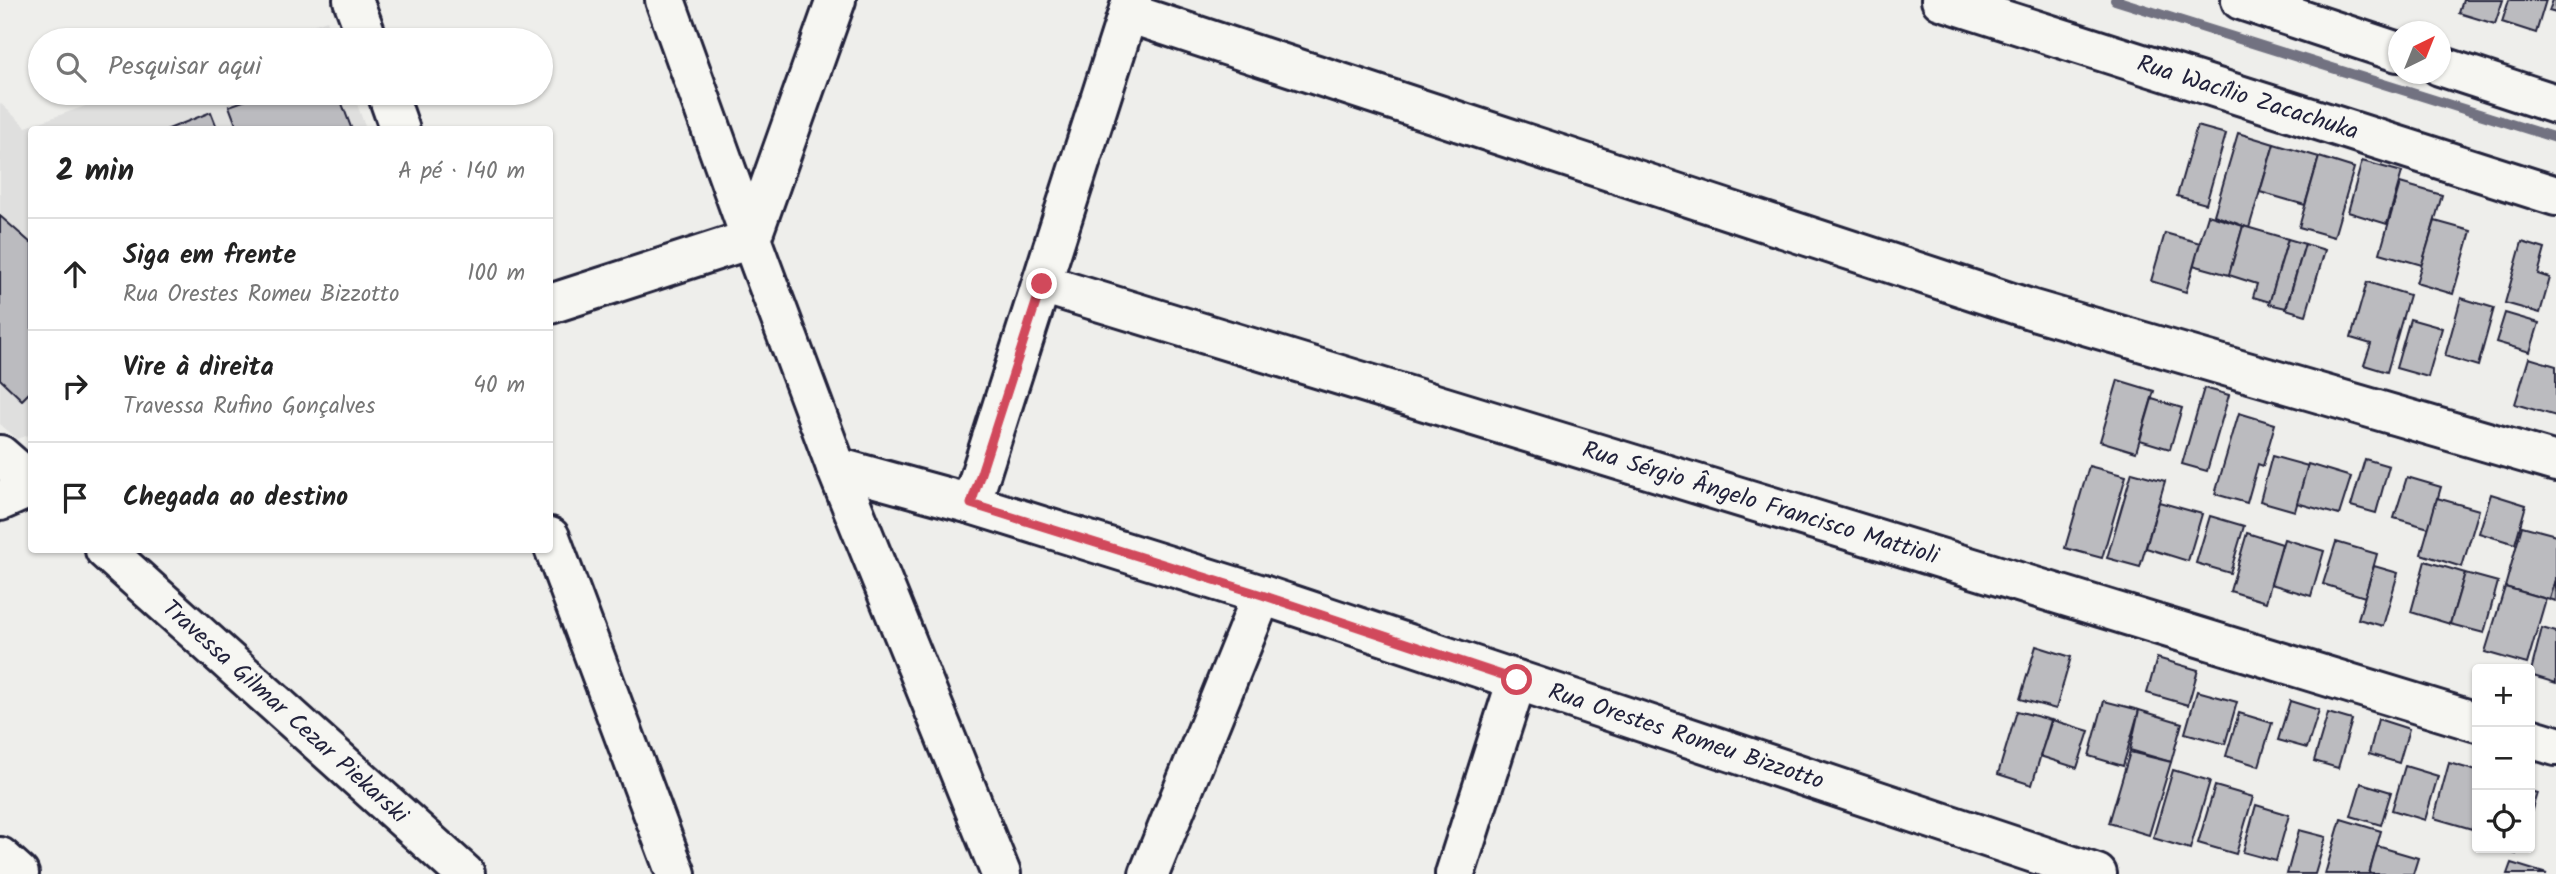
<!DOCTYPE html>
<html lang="pt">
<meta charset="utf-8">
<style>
:root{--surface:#fff;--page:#f2f2f2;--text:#222;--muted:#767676;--line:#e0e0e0}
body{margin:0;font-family:Kalam,sans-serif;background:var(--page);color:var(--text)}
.controls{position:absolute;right:21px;bottom:21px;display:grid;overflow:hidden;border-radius:7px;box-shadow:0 2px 5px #0004}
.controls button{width:63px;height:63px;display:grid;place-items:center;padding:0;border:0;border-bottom:2px solid var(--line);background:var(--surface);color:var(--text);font:35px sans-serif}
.compass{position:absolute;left:2388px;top:21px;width:63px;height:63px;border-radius:50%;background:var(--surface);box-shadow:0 2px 5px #0004;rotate:43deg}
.stop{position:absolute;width:21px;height:21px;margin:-16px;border:5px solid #d1495b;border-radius:50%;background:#fff}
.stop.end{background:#d1495b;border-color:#fff;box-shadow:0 2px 7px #0008}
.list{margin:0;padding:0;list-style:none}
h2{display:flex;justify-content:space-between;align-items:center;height:91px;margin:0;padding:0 28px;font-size:30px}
h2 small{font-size:23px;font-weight:400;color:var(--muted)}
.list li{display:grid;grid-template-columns:46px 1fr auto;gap:21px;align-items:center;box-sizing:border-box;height:112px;padding:0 28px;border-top:2px solid var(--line)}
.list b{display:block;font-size:26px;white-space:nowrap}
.list p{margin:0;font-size:23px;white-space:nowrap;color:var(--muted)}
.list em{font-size:23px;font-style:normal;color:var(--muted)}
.icon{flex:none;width:38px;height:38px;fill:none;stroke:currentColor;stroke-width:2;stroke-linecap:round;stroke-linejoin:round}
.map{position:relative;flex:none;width:2556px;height:874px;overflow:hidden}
.search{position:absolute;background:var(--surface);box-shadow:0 2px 5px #0004;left:28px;top:28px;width:525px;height:77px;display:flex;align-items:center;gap:18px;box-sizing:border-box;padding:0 24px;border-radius:38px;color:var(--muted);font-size:26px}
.panel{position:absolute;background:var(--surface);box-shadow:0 2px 5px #0004;left:28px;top:126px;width:525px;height:427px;border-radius:7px}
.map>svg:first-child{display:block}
</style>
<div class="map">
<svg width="2556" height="874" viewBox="0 0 2556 874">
<rect width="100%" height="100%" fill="#eeeeeb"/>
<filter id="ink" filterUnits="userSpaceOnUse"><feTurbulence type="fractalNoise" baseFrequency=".0143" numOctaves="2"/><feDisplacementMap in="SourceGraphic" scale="14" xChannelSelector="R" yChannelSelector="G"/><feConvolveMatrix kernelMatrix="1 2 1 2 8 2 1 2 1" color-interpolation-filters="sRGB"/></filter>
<g filter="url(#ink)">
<g fill="#dfdfde">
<path d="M327,20L334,40H270Z"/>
<path d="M122,93H353L366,129L32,130V434L17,439L0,424V103L26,127Z"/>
</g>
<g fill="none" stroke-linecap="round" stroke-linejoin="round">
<path stroke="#727281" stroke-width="10" d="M2115,0L2556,138"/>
</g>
<g fill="#bbbbbf" stroke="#22223b" stroke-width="2">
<path d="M2463,0H2503L2495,24L2459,13Z"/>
<path d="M2509,0H2546L2536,33L2502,22Z"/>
<path d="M2553,0H2556V13L2549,11Z"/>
<path d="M266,93H338L352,130H238L229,106Z"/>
<path d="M211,112L218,130H166Z"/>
<path d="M2197,126L2226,134L2206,204L2177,196Z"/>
<path d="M2238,133L2274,144L2249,228L2214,215Z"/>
<path d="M2274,144L2319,157L2305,205L2260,192Z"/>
<path d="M2319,157L2354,168L2334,237L2299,227Z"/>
<path d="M2362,161L2402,172L2387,224L2348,212Z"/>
<path d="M2400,183L2442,195L2422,265L2380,253Z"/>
<path d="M2208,215L2243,226L2229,275L2193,265Z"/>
<path d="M0,216L32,244V390L22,400L0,379Z"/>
<path d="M2435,221L2471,231L2453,294L2416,283Z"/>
<path d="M2243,226L2288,239L2270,302L2253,297L2257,284L2229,275Z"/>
<path d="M2165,233L2200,243L2186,292L2151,281Z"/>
<path d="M2288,239L2305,244L2286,308L2269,304Z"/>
<path d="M2522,242L2545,249L2538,274L2550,278L2540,313L2505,303Z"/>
<path d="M2305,244L2325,250L2306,315L2286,309Z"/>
<path d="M2367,282L2409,295L2387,372L2364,365L2371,344L2351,338Z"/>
<path d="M2461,298L2494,308L2478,366L2445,356Z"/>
<path d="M2505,313L2539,323L2530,352L2496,342Z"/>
<path d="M2410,319L2442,328L2428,377L2396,368Z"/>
<path d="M2529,358L2556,366V416L2515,404Z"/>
<path d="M2118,380L2154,391L2136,452L2100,441Z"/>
<path d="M2204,388L2229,395L2207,471L2182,464Z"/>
<path d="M2152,399L2182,408L2170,449L2140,440Z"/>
<path d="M2239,413L2275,424L2263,466L2258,464L2247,503L2215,494Z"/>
<path d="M2272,456L2308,466L2295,511L2260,501Z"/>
<path d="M2365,459L2389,466L2376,513L2351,506Z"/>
<path d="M2308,464L2351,477L2339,515L2297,503Z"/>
<path d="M2089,466L2126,476L2102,558L2065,548Z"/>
<path d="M2132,472L2165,481L2140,567L2107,558Z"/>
<path d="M2407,477L2441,487L2429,528L2394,518Z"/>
<path d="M2491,494L2526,505L2515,544L2479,533Z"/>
<path d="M2437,498L2479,510L2462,567L2421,554Z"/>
<path d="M2159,502L2202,514L2188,561L2146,548Z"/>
<path d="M2210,516L2244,526L2230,573L2196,563Z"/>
<path d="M2522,526L2556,535V580L2550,600L2505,587Z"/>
<path d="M2247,533L2282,544L2266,602L2230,591Z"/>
<path d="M2284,539L2324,551L2311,596L2271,584Z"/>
<path d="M2336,542L2377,554L2365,597L2323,584Z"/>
<path d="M2425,561L2465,573L2450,624L2411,612Z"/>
<path d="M2374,566L2398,573L2383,626L2358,619Z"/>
<path d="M2465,573L2498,582L2484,633L2450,624Z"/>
<path d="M2556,580V601L2550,599Z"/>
<path d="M2505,587L2546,599L2527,664L2485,652Z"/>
<path d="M2542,628L2556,632V683L2530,675Z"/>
<path d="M2036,646L2071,657L2056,709L2020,699Z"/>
<path d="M2157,658L2198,670L2188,705L2147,693Z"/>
<path d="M2197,691L2237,702L2225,744L2185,733Z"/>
<path d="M2104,701L2139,710L2123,766L2089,756Z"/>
<path d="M2290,701L2319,710L2307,748L2278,740Z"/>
<path d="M2139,710L2182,723L2171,762L2130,750Z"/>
<path d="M2017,711L2051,720L2032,785L1998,774Z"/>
<path d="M2239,713L2272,723L2259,766L2226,756Z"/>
<path d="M2328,713L2352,720L2338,768L2314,761Z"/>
<path d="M2378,719L2409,729L2399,763L2369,754Z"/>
<path d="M2052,720L2089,731L2077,768L2040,756Z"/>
<path d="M2130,752L2171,762L2149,835L2109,823Z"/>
<path d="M2449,763L2477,771V810L2472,829L2434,818Z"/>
<path d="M2405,766L2438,776L2425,820L2392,810Z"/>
<path d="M2173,770L2210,781L2190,849L2153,838Z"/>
<path d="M2361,783L2391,792L2381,825L2351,816Z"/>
<path d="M2215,786L2253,797L2236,854L2198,843Z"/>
<path d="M2530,791L2537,793L2530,816Z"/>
<path d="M2256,805L2289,815L2276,861L2243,852Z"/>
<path d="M2341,819L2381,831L2369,874H2325Z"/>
<path d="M2299,830L2326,837L2315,874H2287Z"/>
<path d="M2377,846L2418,858L2413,874H2369Z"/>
<path d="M2496,848H2518L2516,854Z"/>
<path d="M2511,863L2547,874H2507Z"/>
</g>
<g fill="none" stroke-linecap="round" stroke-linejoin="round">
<g stroke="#22223b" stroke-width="44">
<g id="minor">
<path d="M353,0L368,40"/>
<path d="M665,0L751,239L836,467L1001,874"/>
<path id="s1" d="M1941,0L2556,196"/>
<path d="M2241,0L2398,52"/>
<path d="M1128,13L2030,309L2556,462"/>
<path d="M2440,66L2556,104"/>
<path d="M387,93L400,130"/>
<path d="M751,239L836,0"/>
<path id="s2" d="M1042,284L2477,722"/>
<path d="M550,304L751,239"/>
<path d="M0,455L32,483"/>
<path id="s3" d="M836,467L971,504L1262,595L2097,874"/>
<path d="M0,501L32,487"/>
<path d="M971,504L1132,0"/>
<path d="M550,537L676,874"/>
<path id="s4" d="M105,550L465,874"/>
<path d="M2530,738L2556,746"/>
<path d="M0,857L19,874"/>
<path d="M1149,874L1262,595"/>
<path d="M1455,874L1517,680"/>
</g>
</g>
<use href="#minor" stroke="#f6f6f2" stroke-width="38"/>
</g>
</g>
<g fill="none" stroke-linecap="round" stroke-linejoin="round" filter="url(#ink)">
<path stroke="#d1495b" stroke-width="9" d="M1042,284L971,504L1262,595L1517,680"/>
</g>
<g text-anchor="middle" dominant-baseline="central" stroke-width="7" stroke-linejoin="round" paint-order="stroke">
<g font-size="24" fill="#22223b" stroke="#f6f6f2">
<text stroke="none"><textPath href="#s1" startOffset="322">Rua Wacílio Zacachuka</textPath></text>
<text stroke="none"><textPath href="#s2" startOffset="751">Rua Sérgio Ângelo Francisco Mattioli</textPath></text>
<text stroke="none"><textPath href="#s4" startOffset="242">Travessa Gilmar Cezar Piekarski</textPath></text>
<text stroke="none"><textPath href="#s3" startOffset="892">Rua Orestes Romeu Bizzotto</textPath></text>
</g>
</g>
</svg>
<div class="controls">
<button>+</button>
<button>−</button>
<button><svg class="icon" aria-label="locate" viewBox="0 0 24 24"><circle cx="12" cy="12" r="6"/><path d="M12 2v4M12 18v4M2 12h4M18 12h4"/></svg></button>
</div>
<svg class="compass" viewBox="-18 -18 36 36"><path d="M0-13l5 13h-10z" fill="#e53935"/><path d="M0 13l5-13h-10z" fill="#767676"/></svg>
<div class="stop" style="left:1517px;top:680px"></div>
<div class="stop end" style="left:1042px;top:284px"></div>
<div class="search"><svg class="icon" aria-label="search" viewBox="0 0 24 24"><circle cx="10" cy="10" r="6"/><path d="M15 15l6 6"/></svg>Pesquisar aqui</div>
<section class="panel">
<h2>2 min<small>A pé · 140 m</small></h2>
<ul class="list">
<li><svg class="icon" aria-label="ahead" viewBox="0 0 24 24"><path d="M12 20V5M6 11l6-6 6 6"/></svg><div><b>Siga em frente</b><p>Rua Orestes Romeu Bizzotto</p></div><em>100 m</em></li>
<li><svg class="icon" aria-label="right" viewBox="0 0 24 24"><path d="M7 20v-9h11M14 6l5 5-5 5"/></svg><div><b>Vire à direita</b><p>Travessa Rufino Gonçalves</p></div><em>40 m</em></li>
<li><svg class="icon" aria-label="arrive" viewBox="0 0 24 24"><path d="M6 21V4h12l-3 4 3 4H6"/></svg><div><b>Chegada ao destino</b></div></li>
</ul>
</section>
</div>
